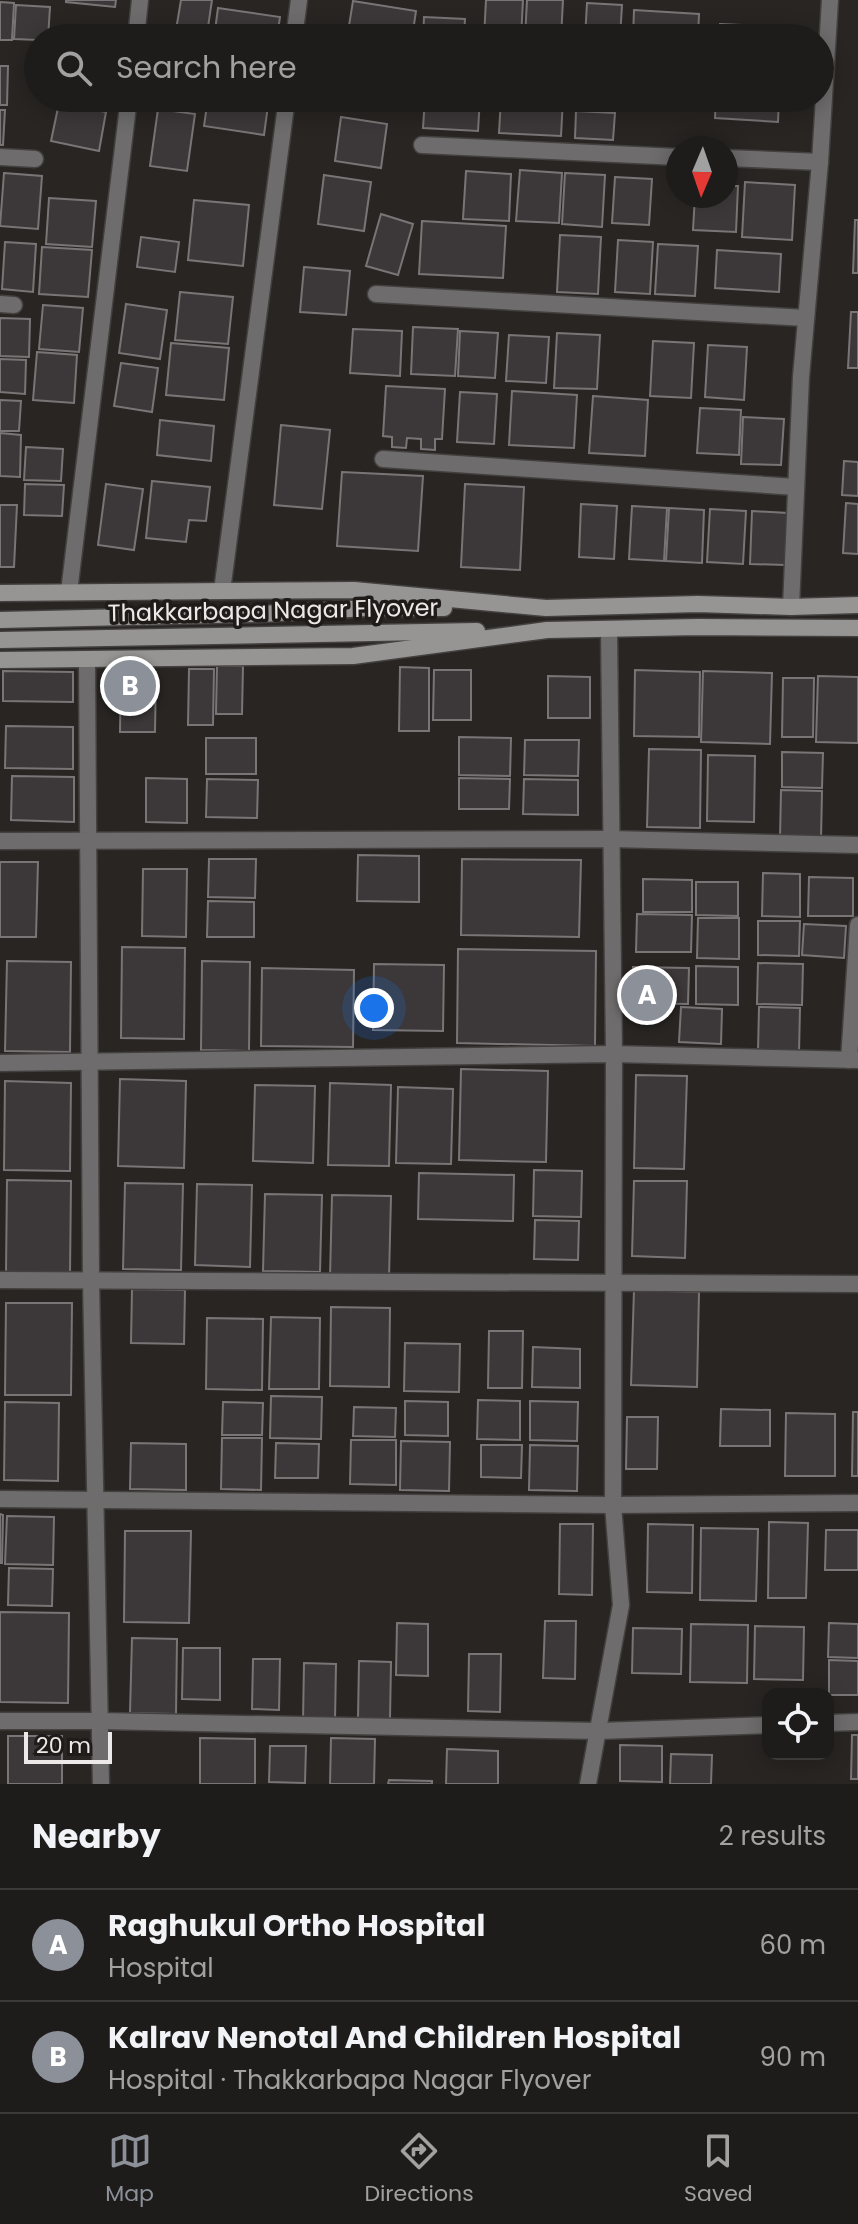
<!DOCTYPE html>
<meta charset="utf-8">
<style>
:root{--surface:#1e1c1a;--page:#262523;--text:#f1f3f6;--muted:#a1a1a2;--line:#3c3a39;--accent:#8c9099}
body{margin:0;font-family:Poppins,sans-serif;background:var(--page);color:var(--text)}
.controls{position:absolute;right:24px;bottom:24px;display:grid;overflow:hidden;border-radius:16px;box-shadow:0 4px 20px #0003}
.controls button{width:72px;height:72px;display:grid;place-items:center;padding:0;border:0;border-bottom:2px solid var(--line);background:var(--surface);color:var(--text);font:40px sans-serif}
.compass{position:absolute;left:666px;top:136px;width:72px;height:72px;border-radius:50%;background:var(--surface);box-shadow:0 4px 20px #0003;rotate:182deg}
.scale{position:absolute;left:24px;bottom:20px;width:88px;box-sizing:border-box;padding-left:8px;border:4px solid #ece9e8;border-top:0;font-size:22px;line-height:28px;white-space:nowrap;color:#ece9e8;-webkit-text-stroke:6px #1e1b19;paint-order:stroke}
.you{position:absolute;left:374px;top:1008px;width:28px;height:28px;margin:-20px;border:6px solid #fff;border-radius:50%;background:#1a73e8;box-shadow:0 0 0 12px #1a73e833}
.badge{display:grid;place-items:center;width:52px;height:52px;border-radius:50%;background:var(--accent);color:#fff;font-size:26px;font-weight:700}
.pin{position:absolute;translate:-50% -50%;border:4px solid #fff;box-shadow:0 2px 8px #0006}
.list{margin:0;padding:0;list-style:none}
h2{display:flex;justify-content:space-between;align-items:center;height:104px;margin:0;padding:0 32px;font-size:34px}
h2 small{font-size:26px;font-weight:400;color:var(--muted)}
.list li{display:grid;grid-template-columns:52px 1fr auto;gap:24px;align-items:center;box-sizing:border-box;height:112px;padding:0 32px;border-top:2px solid var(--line)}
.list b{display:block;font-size:30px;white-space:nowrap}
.list p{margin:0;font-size:26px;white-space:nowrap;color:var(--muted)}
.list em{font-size:26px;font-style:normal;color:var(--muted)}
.icon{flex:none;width:44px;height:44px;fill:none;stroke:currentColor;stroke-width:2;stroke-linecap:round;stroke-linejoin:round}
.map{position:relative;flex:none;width:858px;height:1784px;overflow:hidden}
.search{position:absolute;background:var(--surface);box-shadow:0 4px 20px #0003;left:24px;right:24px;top:24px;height:88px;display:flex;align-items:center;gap:20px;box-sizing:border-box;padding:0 28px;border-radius:44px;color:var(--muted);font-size:30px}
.sheet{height:328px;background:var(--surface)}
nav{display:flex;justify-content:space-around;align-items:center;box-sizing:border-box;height:112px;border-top:2px solid var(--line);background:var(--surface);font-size:22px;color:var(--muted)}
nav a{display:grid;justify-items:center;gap:4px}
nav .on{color:var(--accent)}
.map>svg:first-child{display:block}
</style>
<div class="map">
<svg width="858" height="1784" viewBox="0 0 858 1784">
<rect width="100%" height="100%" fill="#282523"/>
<g fill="#3c3739" stroke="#797576" stroke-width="2">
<path d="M66,0H116L115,7L66,2Z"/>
<path d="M181,0H212L207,34L176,30Z"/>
<path d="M486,0H523L521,38H484Z"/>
<path d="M527,0H563L561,38H525Z"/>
<path d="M353,1L416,11L412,38H347Z"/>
<path d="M0,2L14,3L12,40H0Z"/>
<path d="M587,3L622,5L620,38H585Z"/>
<path d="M16,5L50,7L48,38H38V40L14,39Z"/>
<path d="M218,8L280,17L277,38H214Z"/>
<path d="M634,10L699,14L698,38H633Z"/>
<path d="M424,17L465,19L464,38H423Z"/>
<path d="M720,24L783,27L782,38H719Z"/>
<path d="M0,66H8L7,105H0Z"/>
<path d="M159,98H196L194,111L158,106Z"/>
<path d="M208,98H269L264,135L204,126Z"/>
<path d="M343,98H394L393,108L342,101Z"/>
<path d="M425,98H480L478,131L423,128Z"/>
<path d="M501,98H563L561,136L499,133Z"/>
<path d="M573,98H615V106L573,104Z"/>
<path d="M716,98H779L778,122L715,118Z"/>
<path d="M59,103L106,112L99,151L51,141Z"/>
<path d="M158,109L195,114L187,171L150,166Z"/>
<path d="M0,110H5L3,145H0Z"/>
<path d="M576,111L615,113L613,140L575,138Z"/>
<path d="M341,117L387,124L381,168L335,161Z"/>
<path d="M520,170L562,173L559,223L516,221Z"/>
<path d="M466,171L511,174L509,221L463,219Z"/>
<path d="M4,173L42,176L38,229L0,226Z"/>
<path d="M565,173L605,175L602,227L562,224Z"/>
<path d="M324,175L371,182L364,231L318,224Z"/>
<path d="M615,177L652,179L649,225L612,223Z"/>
<path d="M745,182L795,185L792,240L742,237Z"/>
<path d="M726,186H738L736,232L693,230L695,196H726Z"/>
<path d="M49,198L96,201L92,247L46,244Z"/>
<path d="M194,200L249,205L243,266L188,260Z"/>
<path d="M381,214L413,224L398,275L366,266Z"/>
<path d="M855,220H858V273H853Z"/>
<path d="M422,221L506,226L503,278L419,274Z"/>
<path d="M560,235L601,237L598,294L557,292Z"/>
<path d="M141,237L179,242L175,272L137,267Z"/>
<path d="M618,240L653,242L650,294L615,292Z"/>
<path d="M5,242L36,244L33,292L2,289Z"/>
<path d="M658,244L698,246L695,296L655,294Z"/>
<path d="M42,247L92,250L88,297L39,294Z"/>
<path d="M717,250L781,254L779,292L715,288Z"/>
<path d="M304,267L350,271L346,315L300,312Z"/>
<path d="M180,292L233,297L228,344L175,340Z"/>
<path d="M126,304L167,310L160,359L119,353Z"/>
<path d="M43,305L83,308L79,352L39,349Z"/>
<path d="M851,312H858V368H848Z"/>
<path d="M0,318L30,319L29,357L0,356Z"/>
<path d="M413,327L458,329L455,376L411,374Z"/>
<path d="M353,329L402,331L400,376L350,373Z"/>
<path d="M460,331L498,333L495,378L458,376Z"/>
<path d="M557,333L600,335L597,389L554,388Z"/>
<path d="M509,335L549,337L546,383L506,381Z"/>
<path d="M653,341L694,343L691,398L650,396Z"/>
<path d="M171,343L229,348L224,400L166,395Z"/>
<path d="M708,345L747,347L744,400L705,397Z"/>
<path d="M37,352L77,355L74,403L33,400Z"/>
<path d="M0,359L26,360L25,394L0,392Z"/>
<path d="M121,363L158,368L152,412L114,406Z"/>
<path d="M386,386L445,389L442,439H435V450L421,449V439L407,438L406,448L392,447V437L383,436Z"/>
<path d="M512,391L577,395L574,448L509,445Z"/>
<path d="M460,392L497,394L494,444L457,442Z"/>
<path d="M593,396L648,400L645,456L589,453Z"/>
<path d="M0,400L21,401L19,431H0Z"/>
<path d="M700,408L741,410L739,455L697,453Z"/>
<path d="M743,417L784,419L781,465L741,464Z"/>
<path d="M160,420L214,426L211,461L157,455Z"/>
<path d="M281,425L330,430L322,509L274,505Z"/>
<path d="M0,433L21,435L20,477L0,476Z"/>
<path d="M26,447L63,449L61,481L24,480Z"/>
<path d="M844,461L858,462V496L842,495Z"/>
<path d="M342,472L423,476L418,551L337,546Z"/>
<path d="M152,481L210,487L206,521L189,520L186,542L146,538Z"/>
<path d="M25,484L64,485L62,516L24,515Z"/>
<path d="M106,484L143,489L134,550L98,545Z"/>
<path d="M465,484L524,487L520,570L461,567Z"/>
<path d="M846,503L858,504V554L843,553Z"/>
<path d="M581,504L617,506L614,559L579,557Z"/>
<path d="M0,505H17L14,567H0Z"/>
<path d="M632,506L667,508L664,561L629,559Z"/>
<path d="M669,508L704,510L702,563L666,561Z"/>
<path d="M710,509L746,511L743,564L707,562Z"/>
<path d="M752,511L788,513L785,565L750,564Z"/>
<path d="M217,666H243L242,714H216Z"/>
<path d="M400,667L429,668V731H399Z"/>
<path d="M189,669H214L213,725H188Z"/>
<path d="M434,670H471V720H433Z"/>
<path d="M635,670L700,672L699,737L634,736Z"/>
<path d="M3,671L73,672V702L3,701Z"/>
<path d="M121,671L156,672L155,732H120Z"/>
<path d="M703,671L772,673L770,744L701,742Z"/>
<path d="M548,676L590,677V718H548Z"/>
<path d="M818,676L858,677V743L816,742Z"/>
<path d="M783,678H814L813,737H782Z"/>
<path d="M6,726L73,727V769L5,768Z"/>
<path d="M459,737L511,738L510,776L459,775Z"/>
<rect x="206" y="738" width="50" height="36"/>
<path d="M525,740H579L578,776L524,775Z"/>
<path d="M649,749L701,750L700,828L647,827Z"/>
<path d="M782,752L823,753L822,788L782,787Z"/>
<path d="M708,755L755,756L754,822L707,821Z"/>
<path d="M12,776L74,777V822L11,820Z"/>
<path d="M146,778L187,779V823L146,822Z"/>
<path d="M459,778L510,779L509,809H459Z"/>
<path d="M207,779L258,780L257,818L206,817Z"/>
<path d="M524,779L578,780V815L523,814Z"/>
<path d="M781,790L822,791L821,839L780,838Z"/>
<path d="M358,855L419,856V902L357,901Z"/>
<path d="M209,859H256L255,898L208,897Z"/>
<path d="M462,859L581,860L579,937L461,935Z"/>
<path d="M0,862H38L36,937H0Z"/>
<path d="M143,869H187L186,937L142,936Z"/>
<path d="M763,873L800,874V917L762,916Z"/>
<path d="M809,877L853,878V916H808Z"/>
<path d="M643,879L692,880V912H643Z"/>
<path d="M696,882H738V916L696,915Z"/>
<path d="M208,901L254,902V937H207Z"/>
<path d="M637,914L692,915L691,952H636Z"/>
<path d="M698,918H739V959L697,958Z"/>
<path d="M758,921H800L799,956L758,955Z"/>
<path d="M804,924L846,926L844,958L802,955Z"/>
<path d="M122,947L185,948L184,1039L121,1038Z"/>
<path d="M458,949L596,951L595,1046L457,1043Z"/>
<path d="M7,961L71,962L70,1052L5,1051Z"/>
<path d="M202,961L250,962L249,1051L201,1050Z"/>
<path d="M758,963L803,964L802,1005L757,1004Z"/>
<path d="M374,964L444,965L443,1031L373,1030Z"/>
<path d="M696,966L738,967V1005L696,1004Z"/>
<path d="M633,967L689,968L688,1004L632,1003Z"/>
<path d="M262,968L354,970L353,1047L261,1046Z"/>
<path d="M681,1007L722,1009L721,1044L679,1042Z"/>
<path d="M759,1007L800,1008L799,1053L758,1052Z"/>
<path d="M461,1069L548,1071L546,1162L459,1160Z"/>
<path d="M636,1075L687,1076L684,1169L634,1168Z"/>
<path d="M120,1079L186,1081L184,1168L118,1166Z"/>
<path d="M5,1081L71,1083L70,1171L4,1170Z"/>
<path d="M330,1083L391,1085L389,1166L328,1165Z"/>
<path d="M255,1085L315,1086L313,1163L253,1161Z"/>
<path d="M398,1087L453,1089L451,1164L396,1163Z"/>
<path d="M534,1170L582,1171L581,1217L533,1216Z"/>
<path d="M419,1173L514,1175L513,1221L418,1219Z"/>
<path d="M7,1180L71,1181L70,1274L6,1273Z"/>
<path d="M634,1181H687L685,1258L632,1256Z"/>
<path d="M125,1183L183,1184L181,1270L123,1269Z"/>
<path d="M197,1184L252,1185L250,1267L195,1265Z"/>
<path d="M265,1194L322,1195L320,1272L263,1271Z"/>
<path d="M332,1195L391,1196L389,1278L330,1277Z"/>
<path d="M535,1220L579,1221L578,1260L534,1259Z"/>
<path d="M132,1289L185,1290L184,1344L131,1343Z"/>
<path d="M634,1290L699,1292L697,1387L631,1385Z"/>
<path d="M6,1303H72L71,1395H5Z"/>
<path d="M331,1307L390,1308L389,1387L330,1386Z"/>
<path d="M271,1317L320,1318L319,1389H269Z"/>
<path d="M207,1318L263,1319L262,1390L206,1389Z"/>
<path d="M489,1331H523L522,1388H488Z"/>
<path d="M405,1343L460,1344L459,1392L404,1391Z"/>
<path d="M533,1347L580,1349V1388L532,1387Z"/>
<path d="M271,1396L322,1397L321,1439L270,1438Z"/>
<path d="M478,1400L520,1401V1440L477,1439Z"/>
<path d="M405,1401L448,1402V1436L405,1435Z"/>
<path d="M530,1401L578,1402L577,1441L530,1440Z"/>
<path d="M5,1402L59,1403L58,1481L4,1480Z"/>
<path d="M223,1402L263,1403L262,1435H222Z"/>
<path d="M354,1407L396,1408L395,1437L353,1436Z"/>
<path d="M721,1409L770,1410V1446H720Z"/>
<path d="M853,1412H858V1476H852Z"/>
<path d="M786,1413L835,1414V1476H785Z"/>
<path d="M627,1417H658L657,1469H626Z"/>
<path d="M222,1438H262L261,1490L221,1489Z"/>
<path d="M351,1440H396V1485L350,1484Z"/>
<path d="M401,1441L450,1442L449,1491L400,1490Z"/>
<path d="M131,1443L186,1444V1490L130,1489Z"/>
<path d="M276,1443L319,1444L318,1478H275Z"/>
<path d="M481,1445H522L521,1478L481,1477Z"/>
<path d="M530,1445L578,1446L577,1491L529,1490Z"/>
<path d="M0,1514L3,1515L2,1563H0Z"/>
<path d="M7,1516L54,1517L53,1565L5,1564Z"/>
<path d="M769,1522L808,1523L806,1598H768Z"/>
<path d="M560,1524H593L592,1595L559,1594Z"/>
<path d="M648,1524L693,1525L692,1593L647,1592Z"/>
<path d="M701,1528L758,1529L756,1601L700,1600Z"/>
<path d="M826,1530H858V1570H825Z"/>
<path d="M125,1531H191L189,1623L124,1622Z"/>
<path d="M9,1568L53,1569L52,1606L8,1605Z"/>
<path d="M0,1612L69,1613L68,1703L0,1702Z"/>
<path d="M545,1621H576L575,1679L543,1678Z"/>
<path d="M397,1623L428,1624V1676L396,1675Z"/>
<path d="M829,1623L858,1624V1658L828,1657Z"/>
<path d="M691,1624L748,1625L747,1683L690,1682Z"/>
<path d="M755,1626L804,1627L803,1680L754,1679Z"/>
<path d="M633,1628L682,1629L681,1674L632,1673Z"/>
<path d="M132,1638L177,1639L176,1714L130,1713Z"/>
<path d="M183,1648H220V1700L182,1699Z"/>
<path d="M469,1654H501L500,1712L468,1711Z"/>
<path d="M253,1659H280L279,1710L252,1709Z"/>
<path d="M829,1660L858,1661V1695H829Z"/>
<path d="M359,1661L391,1662L390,1719H358Z"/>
<path d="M304,1663L336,1664L335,1721H303Z"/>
<path d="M852,1735H858V1779H851Z"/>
<rect x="8" y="1736" width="54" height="48"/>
<path d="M200,1738L255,1739V1784H200Z"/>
<path d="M331,1738L375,1739L374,1784H330Z"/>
<path d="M620,1745L662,1746V1782L620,1781Z"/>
<path d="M270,1746H306L305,1783L269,1782Z"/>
<path d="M447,1749L498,1751V1784H446Z"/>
<path d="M671,1754L712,1755L711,1784H670Z"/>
<path d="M389,1780L432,1781V1784H388Z"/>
</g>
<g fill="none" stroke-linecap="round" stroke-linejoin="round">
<g stroke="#43403f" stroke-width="19">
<g id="street">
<path d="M136,38L140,0"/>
<path d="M294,38L299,0"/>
<path d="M422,145L678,157"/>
<path d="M0,157L35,159"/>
<path d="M726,158L820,162L830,0"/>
<path d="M376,294L806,318"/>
<path d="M0,304L14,305"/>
<path d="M383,459L796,487"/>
<path d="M222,591L287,98"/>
<path d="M69,592L129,98"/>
<path d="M791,607L801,377L820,162"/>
<path d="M87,659L91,1281L101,1784"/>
<path d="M0,841L611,839L858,845"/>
<path d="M849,1060L858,925"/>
<path d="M0,1063L614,1054L858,1060"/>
<path d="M0,1280L858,1284"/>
<path d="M0,1499L613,1505L858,1503"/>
<path d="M0,1721H100L599,1731L768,1725"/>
<path d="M828,1723L858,1722"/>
<path d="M588,1784L621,1605L613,1505L614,1054L609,629"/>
</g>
</g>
<g stroke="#43403f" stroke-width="19">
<g id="secondary">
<path d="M0,593L354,590L546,608L698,604L791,607L858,605"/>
<path d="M0,620L261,614L367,608H444"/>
<path d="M0,640L477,631"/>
<path d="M0,660L353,656L547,630L698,627L858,628"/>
</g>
</g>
<use href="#street" stroke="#6e6c6c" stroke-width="16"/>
<use href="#secondary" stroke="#979494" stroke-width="16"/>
</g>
<g text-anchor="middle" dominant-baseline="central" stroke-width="7" stroke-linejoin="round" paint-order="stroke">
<g font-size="24" fill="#ece9e8" stroke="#1e1b19">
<text transform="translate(273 610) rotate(-1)">Thakkarbapa Nagar Flyover</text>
</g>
</g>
</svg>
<div class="controls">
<button><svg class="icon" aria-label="locate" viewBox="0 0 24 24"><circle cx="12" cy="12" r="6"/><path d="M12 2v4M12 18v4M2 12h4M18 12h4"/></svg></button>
</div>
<svg class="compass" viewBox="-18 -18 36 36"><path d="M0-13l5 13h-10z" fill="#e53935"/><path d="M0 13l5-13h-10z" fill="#a1a1a2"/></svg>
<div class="scale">20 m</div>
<div class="you"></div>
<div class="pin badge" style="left:647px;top:995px">A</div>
<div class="pin badge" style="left:130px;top:686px">B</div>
<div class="search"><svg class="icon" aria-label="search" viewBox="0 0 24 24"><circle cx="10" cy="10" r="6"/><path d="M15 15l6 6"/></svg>Search here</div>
</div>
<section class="sheet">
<h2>Nearby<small>2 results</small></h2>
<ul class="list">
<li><span class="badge">A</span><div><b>Raghukul Ortho Hospital</b><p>Hospital</p></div><em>60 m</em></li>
<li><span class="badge">B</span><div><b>Kalrav Nenotal And Children Hospital</b><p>Hospital · Thakkarbapa Nagar Flyover</p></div><em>90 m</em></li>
</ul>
</section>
<nav>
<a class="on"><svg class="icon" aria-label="map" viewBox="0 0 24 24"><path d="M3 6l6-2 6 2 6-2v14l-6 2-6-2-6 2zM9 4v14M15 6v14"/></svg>Map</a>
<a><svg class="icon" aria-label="directions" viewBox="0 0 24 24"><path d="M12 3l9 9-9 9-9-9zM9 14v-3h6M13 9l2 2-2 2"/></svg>Directions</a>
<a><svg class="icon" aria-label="saved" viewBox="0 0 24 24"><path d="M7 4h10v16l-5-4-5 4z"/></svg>Saved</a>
</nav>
